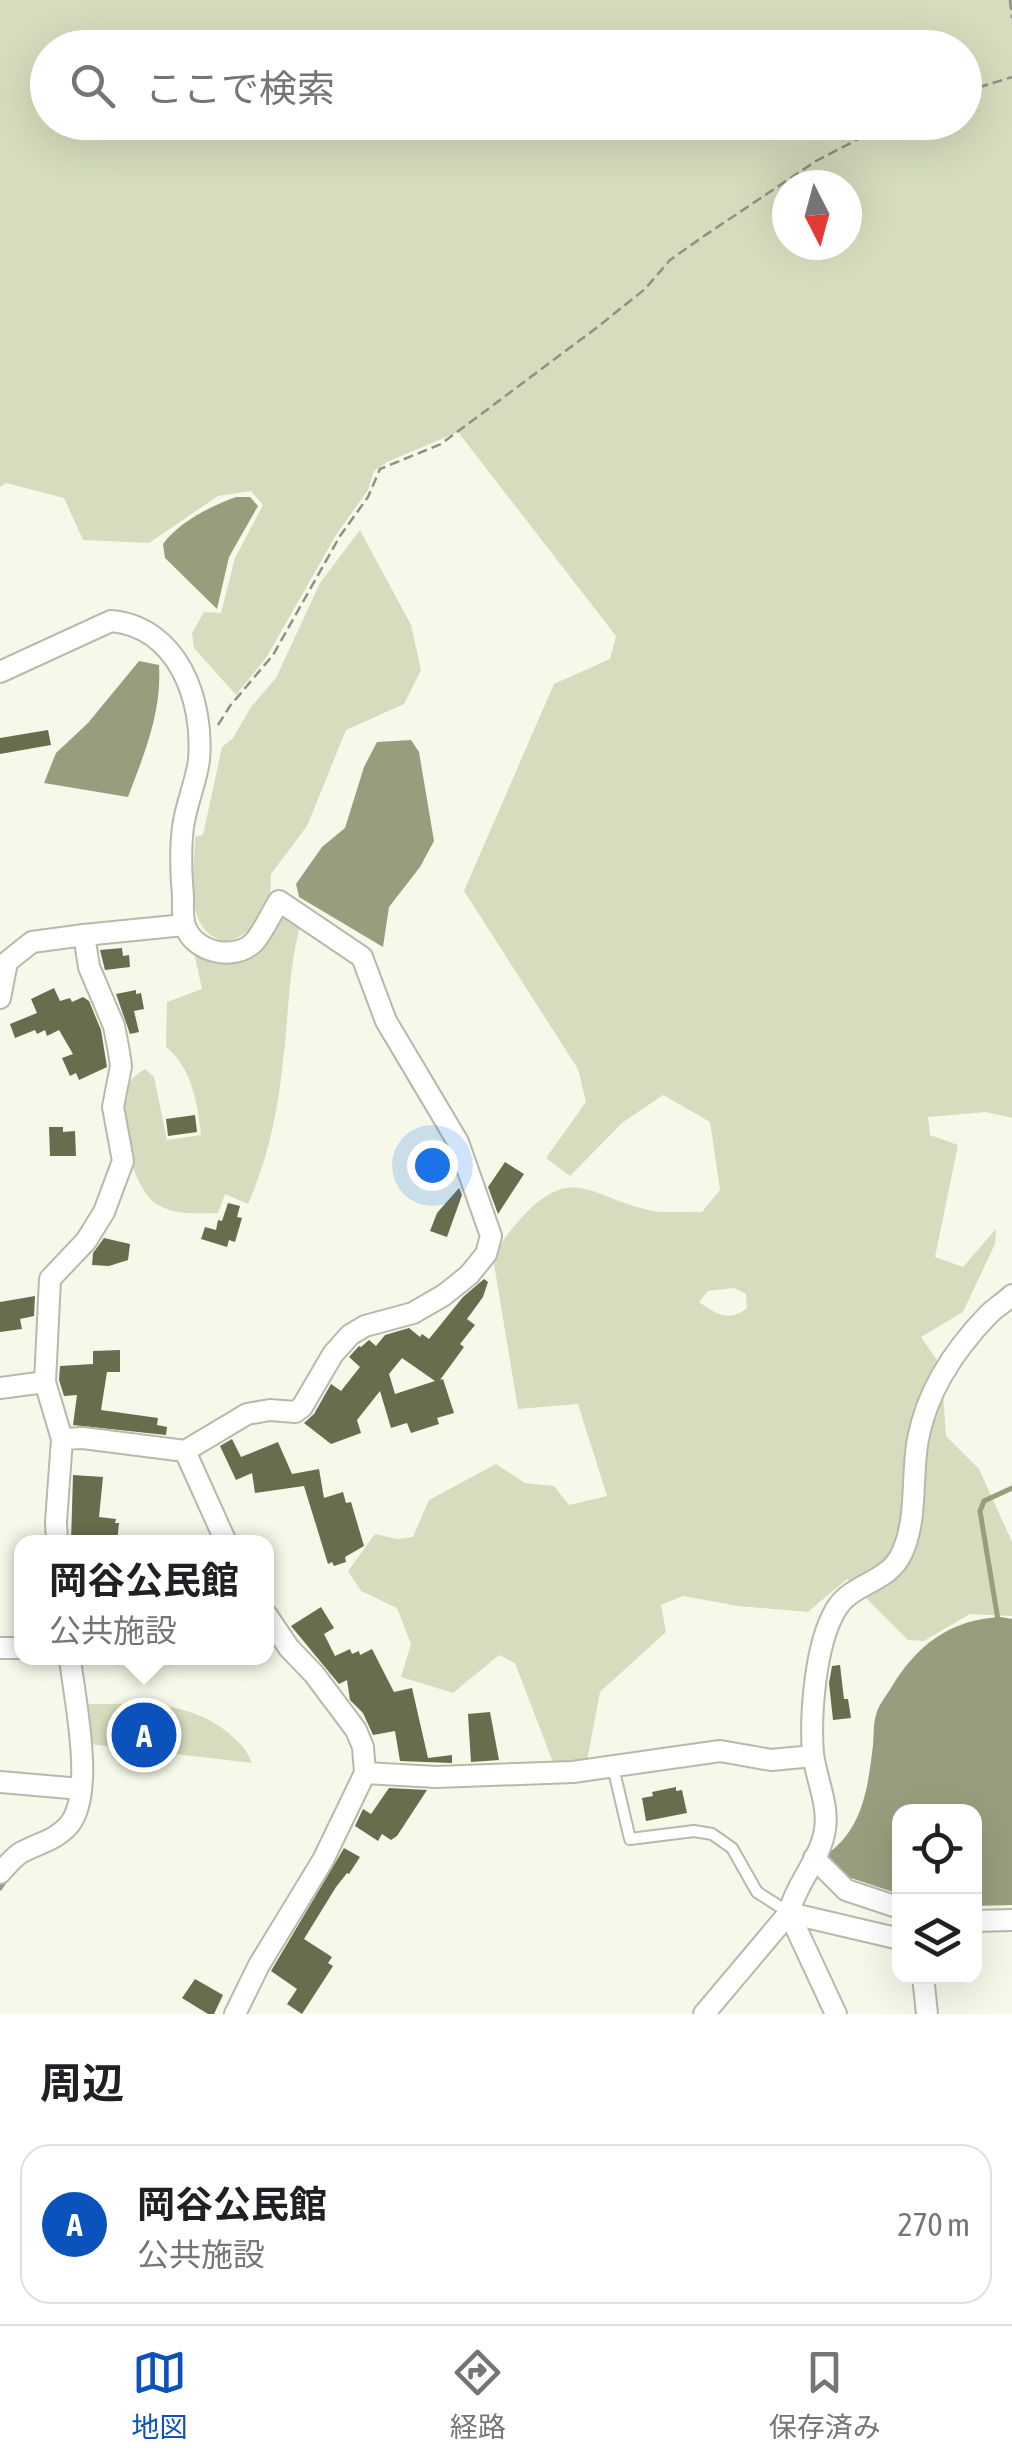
<!DOCTYPE html>
<html lang="ja">
<meta charset="utf-8">
<style>
:root{--surface:#fff;--page:#f2f2f2;--text:#202124;--muted:#757577;--line:#e0e0e0;--accent:#0c52bd}
body{margin:0;font-family:"Asap Condensed","Noto Sans JP",sans-serif;background:var(--page);color:var(--text)}
.controls{position:absolute;right:30px;bottom:30px;display:grid;overflow:hidden;border-radius:20px;box-shadow:0 10px 40px #0002}
.controls button{width:90px;height:90px;display:grid;place-items:center;padding:0;border:0;border-bottom:2px solid var(--line);background:var(--surface);color:var(--text);font:50px sans-serif}
.compass{position:absolute;left:772px;top:170px;width:90px;height:90px;border-radius:50%;background:var(--surface);box-shadow:0 10px 40px #0002;rotate:174deg}
.you{position:absolute;left:432px;top:1165px;width:35px;height:35px;margin:-25px;border:8px solid #fff;border-radius:50%;background:#1a73e8;box-shadow:0 0 0 15px #1a73e833}
.badge{display:grid;place-items:center;width:65px;height:65px;border-radius:50%;background:var(--accent);color:#fff;font-size:32px;font-weight:700}
.pin{position:absolute;translate:-50% -50%;border:5px solid #fff;box-shadow:0 2px 10px #0006}
.popup{position:absolute;left:14px;top:1535px;width:260px;height:130px;box-sizing:border-box;display:grid;place-content:center;border-radius:20px;background:var(--surface);filter:drop-shadow(0 2px 8px #0005);font-size:32px;white-space:nowrap;color:var(--muted)}
.popup b{font-size:38px;color:var(--text)}
.popup::after{content:'';position:absolute;left:50%;top:100%;margin-left:-20px;border:20px solid transparent;border-top-color:var(--surface)}
.list{margin:0;padding:0;list-style:none}
h2{display:flex;justify-content:space-between;align-items:center;height:130px;margin:0;padding:0 40px;font-size:42px}
h2 small{font-size:32px;font-weight:400;color:var(--muted)}
.list li{display:grid;grid-template-columns:65px 1fr auto;gap:30px;align-items:center;box-sizing:border-box;height:160px;margin:0 20px 20px;padding:0 20px;border:2px solid var(--line);border-radius:30px}
.list b{display:block;font-size:38px;white-space:nowrap}
.list p{margin:0;font-size:32px;white-space:nowrap;color:var(--muted)}
.list em{font-size:32px;font-style:normal;color:var(--muted)}
.icon{flex:none;width:55px;height:55px;fill:none;stroke:currentColor;stroke-width:2;stroke-linecap:round;stroke-linejoin:round}
.map{position:relative;flex:none;width:1012px;height:2014px;overflow:hidden}
.search{position:absolute;background:var(--surface);box-shadow:0 10px 40px #0002;left:30px;right:30px;top:30px;height:110px;display:flex;align-items:center;gap:25px;box-sizing:border-box;padding:0 35px;border-radius:55px;color:var(--muted);font-size:38px}
.sheet{height:310px;background:var(--surface)}
nav{display:flex;justify-content:space-around;align-items:center;box-sizing:border-box;height:140px;border-top:2px solid var(--line);background:var(--surface);font-size:28px;color:var(--muted)}
nav a{display:grid;justify-items:center;gap:5px}
nav .on{color:var(--accent)}
.map>svg:first-child{display:block}
</style>
<div class="map">
<svg width="1012" height="2014" viewBox="0 0 1012 2014">
<rect width="100%" height="100%" fill="#f6f9e9"/>
<g fill="#d6dcbd" fill-rule="evenodd">
<path d="M0,0H1012V1118L986,1112L928,1117L930,1135L958,1145L935,1257L963,1267L996,1229L995,1244L963,1312L921,1337L941,1366L946,1436L979,1469L1012,1542V1616L970,1614L924,1641L908,1640L847,1579L808,1612L738,1606L683,1596L661,1605L666,1632L600,1692L587,1761L554,1765L515,1663L499,1655L453,1693L401,1677L411,1644L397,1608L361,1591L348,1571L375,1534L397,1539L413,1537L429,1500L496,1464L525,1483L554,1486L569,1505L607,1496L578,1404L518,1409L494,1264C497,1246 505,1238 516,1224C571,1161 587,1196 648,1210C665,1214 685,1211 702,1212L720,1190L710,1122L663,1095L622,1123L570,1176L546,1158L586,1102L578,1069L464,891L554,684L610,659L616,636L458,432L387,462L374,471L368,490L336,535L266,658L236,695L194,648L192,633L204,612L221,613L235,558L263,505L251,491L218,496L149,543L83,540L64,498L6,483L0,487ZM48,48H964V122H48ZM787,185H847V245H787ZM734,1288L746,1294L747,1308C728,1323 717,1314 699,1302L708,1291Z"/>
<path d="M360,530L411,625L421,670L404,704L346,730L307,826L271,874L270,899L249,931L230,942C180,935 195,874 195,837L203,835L222,747L233,738L251,707L276,678L320,583Z"/>
<path d="M282,911L301,923C288,969 289,1014 283,1061C278,1111 268,1159 248,1204L225,1194L218,1213C197,1213 174,1216 155,1203C134,1189 118,1124 122,1100C124,1085 133,1076 145,1069L154,1077L167,1140L201,1135C198,1104 191,1066 166,1047L167,1002L202,989L194,952L236,960Z"/>
<path d="M86,1704C135,1704 181,1699 222,1728C236,1739 245,1746 252,1763L90,1744Z"/>
</g>
<g fill="#989e7d">
<path d="M236,497H250L258,506L229,557L217,609L165,558L163,544C179,522 211,506 236,497Z"/>
<path d="M139,661L159,665C162,713 144,754 128,797L44,783L56,753L88,723Z"/>
<path d="M411,740L419,752L434,841L420,867L389,907L383,947L299,897L296,884L322,847L345,828L364,767L377,742Z"/>
<path d="M1001,1617L1012,1619V1905L975,1906L974,1812H900L899,1894L848,1877L827,1854C863,1829 868,1787 873,1745C874,1736 873,1724 876,1715C878,1706 886,1696 891,1688C916,1646 950,1619 1001,1617Z"/>
</g>
<g fill="none" stroke-linecap="round" stroke-linejoin="round">
<g stroke="#989e7d" stroke-width="5">
<path d="M998,1620L980,1511L984,1501L1012,1488"/>
<path d="M0,1888L8,1876"/>
</g>
</g>
<g fill="#686d4e" fill-rule="evenodd">
<path d="M48,730L51,745L0,754V738Z"/>
<path d="M122,948L123,956L129,955L130,967L105,970L100,950Z"/>
<path d="M54,988L60,1001L70,998L72,1002L83,997L89,1001L101,1030L107,1067L79,1080L76,1073L70,1076L62,1058L73,1054L59,1030L47,1036L45,1030L37,1034L35,1030L15,1038L10,1024L37,1013L31,999Z"/>
<path d="M136,990V994L141,993L144,1009L134,1011L139,1032L130,1034L116,994Z"/>
<path d="M195,1115L197,1132L168,1136L166,1119Z"/>
<path d="M49,1127H63V1132L75,1131L76,1156H50Z"/>
<path d="M505,1162L524,1174L498,1214L488,1187Z"/>
<path d="M459,1188L462,1195L447,1237L430,1231L437,1213Z"/>
<path d="M228,1203L240,1206L237,1217L242,1218L235,1242L229,1240L227,1247L201,1239L205,1227L216,1230L218,1220L222,1221Z"/>
<path d="M104,1238L130,1244L128,1260L109,1266L92,1265L93,1253Z"/>
<path d="M484,1279L488,1282L483,1297L467,1319L475,1325L460,1344L464,1347L440,1380L443,1379L454,1413L437,1418L439,1424L411,1433L407,1423L391,1428L380,1391L357,1420L361,1433L331,1444L304,1423L314,1414L331,1384L341,1391L360,1367L349,1357L359,1346L361,1347L369,1340L376,1346L385,1335L409,1328L420,1337L422,1334L429,1339L463,1297ZM402,1358L435,1381L395,1394L389,1374Z"/>
<path d="M35,1296L34,1316L20,1319L22,1329L0,1332V1302Z"/>
<path d="M120,1350V1372H107L101,1410L158,1418L157,1425L167,1427L166,1435L73,1425L77,1395L64,1396L59,1380L60,1366L93,1364V1351Z"/>
<path d="M232,1439L241,1457L278,1442L292,1474L319,1469L324,1498L343,1492L346,1503L351,1502L364,1546L345,1557L346,1562L334,1566L332,1562L328,1564L304,1486L255,1493L252,1473L236,1480L220,1446Z"/>
<path d="M73,1475L103,1477L99,1517L116,1519L115,1523H119L117,1542H71Z"/>
<path d="M321,1607L334,1628L324,1634L335,1656L350,1649L352,1654L359,1651L360,1655L372,1649L394,1692L412,1688L428,1758L452,1755V1763L400,1761L395,1731L373,1735L363,1713L350,1700L347,1680L339,1684L291,1626Z"/>
<path d="M840,1665L844,1699H848L851,1718L833,1720L829,1683L832,1666Z"/>
<path d="M132,1712L145,1714L144,1721L174,1725L171,1752L114,1745L118,1720L131,1721Z"/>
<path d="M490,1712L499,1760L471,1762L468,1714Z"/>
<path d="M676,1787V1791L682,1790L687,1813L646,1821L642,1798L653,1796L652,1792Z"/>
<path d="M389,1788L427,1790L397,1836L391,1840L382,1834L378,1841L355,1826L363,1809L371,1814Z"/>
<path d="M344,1848L360,1857L349,1874L347,1873L336,1887L304,1939L332,1957L328,1963L333,1966L302,2014L287,2004L297,1989L271,1971Z"/>
<path d="M195,1979L223,1995L214,2014H208L182,1998Z"/>
</g>
<g fill="none" stroke-linecap="round" stroke-linejoin="round">
<g stroke="#b6baaa" stroke-width="14">
<path id="service" d="M613,1767L630,1839L694,1831L712,1834L732,1848L757,1892L788,1912"/>
</g>
<g stroke="#b6baaa" stroke-width="24">
<g id="minor">
<path d="M0,672L111,621C178,627 204,700 199,760C196,783 186,804 183,827C180,850 181,873 183,896C183,905 182,917 185,926C194,953 236,962 255,941C264,930 271,914 279,901L362,957L386,1021L458,1142L491,1236L486,1254L469,1275L444,1295L413,1313L365,1326L350,1335L333,1354L302,1407L295,1412L270,1410L247,1414L185,1451L83,1438L62,1439"/>
<path d="M84,935L184,925"/>
<path d="M0,998L7,962L32,942L84,935L89,967L114,1026L119,1052L121,1066L113,1107L123,1161L104,1212L86,1241L50,1279L45,1382"/>
<path d="M0,1388L45,1382L62,1439L56,1522L57,1542"/>
<path d="M185,1451L226,1542"/>
<path d="M0,1648H22"/>
<path d="M365,1773L436,1777L573,1772L720,1751L771,1760L813,1756"/>
<path d="M0,1782L81,1789"/>
<path d="M814,1858L846,1890L900,1908"/>
<path d="M0,1873C7,1866 13,1857 22,1852C39,1843 56,1840 69,1825C96,1792 74,1698 70,1658"/>
<path d="M974,1921L1012,1920"/>
<path d="M923,1976L927,2014"/>
<path d="M235,2014L259,1965L323,1860L365,1773L363,1747L356,1730L314,1674L289,1648L266,1614"/>
<path d="M704,2014L789,1913L900,1939"/>
<path d="M836,2014L789,1913C796,1883 821,1859 825,1829C829,1805 816,1778 813,1754C810,1715 815,1646 835,1611C851,1582 888,1584 902,1553C918,1518 911,1476 918,1439C927,1391 955,1349 989,1314C996,1307 1005,1302 1012,1295"/>
</g>
</g>
<g stroke="#8f9186" stroke-width="2.5" stroke-dasharray="10 5" stroke-linecap="butt">
<path d="M1010,0L1012,18"/>
<path d="M964,92L1012,77"/>
<path d="M218,725L230,706L273,655L340,536L368,497L380,469L441,444L595,329L645,289L670,260L704,236L816,161L891,122"/>
</g>
<use href="#service" stroke="#fff" stroke-width="10"/>
<use href="#minor" stroke="#fff" stroke-width="20"/>
</g>
</svg>
<div class="controls">
<button><svg class="icon" aria-label="locate" viewBox="0 0 24 24"><circle cx="12" cy="12" r="6"/><path d="M12 2v4M12 18v4M2 12h4M18 12h4"/></svg></button>
<button><svg class="icon" aria-label="layers" viewBox="0 0 24 24"><path d="M12 4l9 5-9 5-9-5zM3 14l9 5 9-5"/></svg></button>
</div>
<svg class="compass" viewBox="-18 -18 36 36"><path d="M0-13l5 13h-10z" fill="#e53935"/><path d="M0 13l5-13h-10z" fill="#757577"/></svg>
<div class="you"></div>
<div class="pin badge" style="left:144px;top:1735px">A</div>
<div class="popup"><b>岡谷公民館</b>公共施設</div>
<div class="search"><svg class="icon" aria-label="search" viewBox="0 0 24 24"><circle cx="10" cy="10" r="6"/><path d="M15 15l6 6"/></svg>ここで検索</div>
</div>
<section class="sheet">
<h2>周辺<small></small></h2>
<ul class="list">
<li><span class="badge">A</span><div><b>岡谷公民館</b><p>公共施設</p></div><em>270 m</em></li>
</ul>
</section>
<nav>
<a class="on"><svg class="icon" aria-label="map" viewBox="0 0 24 24"><path d="M3 6l6-2 6 2 6-2v14l-6 2-6-2-6 2zM9 4v14M15 6v14"/></svg>地図</a>
<a><svg class="icon" aria-label="directions" viewBox="0 0 24 24"><path d="M12 3l9 9-9 9-9-9zM9 14v-3h6M13 9l2 2-2 2"/></svg>経路</a>
<a><svg class="icon" aria-label="saved" viewBox="0 0 24 24"><path d="M7 4h10v16l-5-4-5 4z"/></svg>保存済み</a>
</nav>
